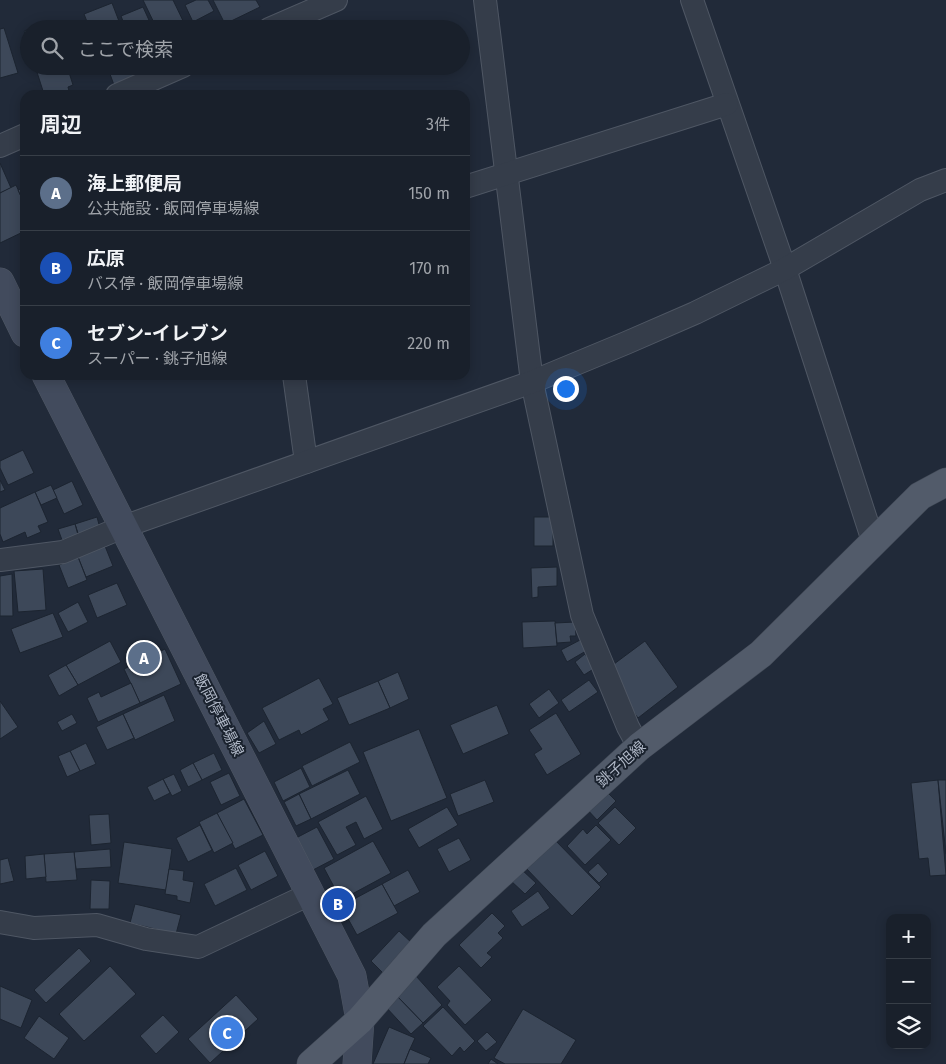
<!DOCTYPE html>
<html lang="ja">
<meta charset="utf-8">
<style>
:root{--surface:#19202b;--page:#222833;--text:#f1f3f6;--muted:#9fa3a9;--line:#373e47;--accent:#81abf9}
body{margin:0;font-family:"Fira Sans","Noto Sans JP",sans-serif;background:var(--page);color:var(--text)}
.controls{position:absolute;right:15px;bottom:15px;display:grid;overflow:hidden;border-radius:10px;box-shadow:0 2px 12px #0003}
.controls button{width:45px;height:45px;display:grid;place-items:center;padding:0;border:0;border-bottom:1px solid var(--line);background:var(--surface);color:var(--text);font:25px sans-serif}
.you{position:absolute;left:565px;top:388px;width:18px;height:18px;margin:-12px;border:4px solid #fff;border-radius:50%;background:#1a73e8;box-shadow:0 0 0 8px #1a73e833}
.badge{display:grid;place-items:center;width:32px;height:32px;border-radius:50%;background:var(--accent);color:#fff;font-size:16px;font-weight:700}
.pin{position:absolute;translate:-50% -50%;border:2px solid #fff;box-shadow:0 1px 5px #0006}
.list{margin:0;padding:0;list-style:none}
h2{display:flex;justify-content:space-between;align-items:center;height:65px;margin:0;padding:0 20px;font-size:21px}
h2 small{font-size:16px;font-weight:400;color:var(--muted)}
.list li{display:grid;grid-template-columns:32px 1fr auto;gap:15px;align-items:center;box-sizing:border-box;height:75px;padding:0 20px;border-top:1px solid var(--line)}
.list b{display:block;font-size:19px;white-space:nowrap}
.list p{margin:0;font-size:16px;white-space:nowrap;color:var(--muted)}
.list em{font-size:16px;font-style:normal;color:var(--muted)}
.icon{flex:none;width:28px;height:28px;fill:none;stroke:currentColor;stroke-width:2;stroke-linecap:round;stroke-linejoin:round}
.map{position:relative;flex:none;width:946px;height:1064px;overflow:hidden}
.search{position:absolute;background:var(--surface);box-shadow:0 2px 12px #0003;left:20px;top:20px;width:450px;height:55px;display:flex;align-items:center;gap:12px;box-sizing:border-box;padding:0 18px;border-radius:28px;color:var(--muted);font-size:19px}
.panel{position:absolute;background:var(--surface);box-shadow:0 2px 12px #0003;left:20px;top:90px;width:450px;height:290px;border-radius:15px}
.map>svg:first-child{display:block}
</style>
<div class="map">
<svg width="946" height="1064" viewBox="0 0 946 1064">
<rect width="100%" height="100%" fill="#212a39"/>
<g fill="#3d4859" stroke="#1c2430">
<path d="M143,0H173L187,29H157Z"/>
<path d="M196,0H208L214,11L193,22L185,5Z"/>
<path d="M213,0H256L260,7L225,24Z"/>
<path d="M112,3L122,29H90L84,14Z"/>
<path d="M143,7L153,29H126L121,16Z"/>
<path d="M50,22L52,29H30Z"/>
<path d="M4,28L18,73L0,78V29Z"/>
<path d="M29,29V45L24,31Z"/>
<path d="M35,66H67L73,85L68,87L70,95H55L53,91L44,94Z"/>
<path d="M107,66H136L140,75L114,85Z"/>
<path d="M143,66H156L145,71Z"/>
<path d="M0,163L11,188L0,193Z"/>
<path d="M16,185L25,205V231L0,243V193Z"/>
<path d="M25,187V205L18,190Z"/>
<path d="M23,450L34,473L8,485L0,468V461Z"/>
<path d="M0,480L5,490L0,492Z"/>
<path d="M72,481L83,505L64,514L53,490Z"/>
<path d="M51,485L57,498L41,505L35,492Z"/>
<path d="M35,492L48,522L38,526L41,532L27,538L25,532L3,542L0,534V508Z"/>
<path d="M97,517L101,532L80,539L75,524Z"/>
<rect x="534" y="517" width="19" height="29"/>
<path d="M75,524L78,535L62,540L58,529Z"/>
<path d="M105,546L113,566L86,577L78,557Z"/>
<path d="M78,557L87,580L68,588L59,565Z"/>
<path d="M557,567V586L538,587V597L532,598L531,568Z"/>
<path d="M43,569L46,610L18,612L14,571Z"/>
<path d="M12,574L13,616H0V576Z"/>
<path d="M117,583L127,605L97,618L88,595Z"/>
<path d="M78,602L88,622L68,632L58,613Z"/>
<path d="M53,613L63,637L20,653L11,629Z"/>
<path d="M555,621L557,646L523,648L522,622Z"/>
<path d="M575,622L576,636H570L571,642L557,643L555,623Z"/>
<path d="M580,640L586,651L567,662L561,650Z"/>
<path d="M110,641L121,662L78,685L66,665Z"/>
<path d="M645,641L678,687L638,718L622,696L610,667Z"/>
<path d="M165,649L181,684L140,703L124,669Z"/>
<path d="M585,654L595,668L584,675L575,662Z"/>
<path d="M66,665L78,685L59,696L48,675Z"/>
<path d="M398,672L409,699L390,708L378,681Z"/>
<path d="M319,678L333,704L323,709L329,720L301,735L299,730L279,740L262,708Z"/>
<path d="M589,680L598,692L569,712L561,700Z"/>
<path d="M378,681L390,708L349,725L337,698Z"/>
<path d="M131,683L140,703L98,722L87,698L99,692L101,697Z"/>
<path d="M549,689L559,703L539,718L529,704Z"/>
<path d="M164,695L175,721L135,740L123,714Z"/>
<path d="M0,701L18,727L0,739Z"/>
<path d="M497,705L509,734L463,754L450,725Z"/>
<path d="M556,713L581,754L547,775L534,754L542,749L529,730Z"/>
<path d="M72,714L77,723L62,731L57,722Z"/>
<path d="M123,714L134,738L107,750L96,727Z"/>
<path d="M264,721L276,744L259,753L247,733Z"/>
<path d="M419,729L447,798L391,821L363,752Z"/>
<path d="M350,742L360,762L312,786L302,766Z"/>
<path d="M86,743L96,764L80,771L70,751Z"/>
<path d="M70,751L80,771L67,777L58,756Z"/>
<path d="M214,753L222,770L202,780L193,763Z"/>
<path d="M193,763L202,780L188,787L180,770Z"/>
<path d="M301,768L310,787L283,801L274,782Z"/>
<path d="M348,770L360,794L311,819L299,794Z"/>
<path d="M229,773L240,796L221,805L210,782Z"/>
<path d="M174,774L182,791L172,796L163,779Z"/>
<path d="M163,779L170,793L154,801L147,787Z"/>
<path d="M485,780L494,802L458,816L450,794Z"/>
<path d="M938,780L946,875L930,876L928,858L919,859L911,783Z"/>
<path d="M938,780H946V854Z"/>
<path d="M604,789L616,801L597,820L585,807Z"/>
<path d="M299,794L311,819L296,826L284,802Z"/>
<path d="M366,796L383,829L364,839L356,822L346,827L356,845L337,855L318,822Z"/>
<path d="M244,799L263,835L235,849L217,813Z"/>
<path d="M447,807L458,825L419,848L408,829Z"/>
<path d="M615,807L636,828L619,845L598,823Z"/>
<path d="M217,813L233,843L214,853L199,822Z"/>
<path d="M109,814L111,843L91,845L89,815Z"/>
<path d="M200,825L212,850L188,862L176,838Z"/>
<path d="M596,825L611,840L585,865L567,846L583,829L587,834Z"/>
<path d="M317,827L334,859L313,870L296,838Z"/>
<path d="M459,838L471,860L449,872L437,849Z"/>
<path d="M553,838L601,887L572,916L524,866Z"/>
<path d="M373,841L391,873L341,900L324,868Z"/>
<path d="M124,842L172,849L166,890L118,883Z"/>
<path d="M110,849L111,867L76,869L74,852Z"/>
<path d="M265,851L278,876L251,890L238,865Z"/>
<path d="M74,852L77,880L46,882L44,854Z"/>
<path d="M44,854L46,877L26,879L25,856Z"/>
<path d="M8,858L14,881L0,884V860Z"/>
<path d="M598,863L608,874L599,883L588,872Z"/>
<path d="M236,868L247,890L215,906L204,884Z"/>
<path d="M169,869L184,871L183,880L194,882L190,903L177,900V896L165,894Z"/>
<path d="M521,869L536,883L525,894L510,880Z"/>
<path d="M408,870L420,892L394,906L382,884Z"/>
<path d="M91,880L110,881L109,909H90Z"/>
<path d="M382,884L398,913L357,935L341,906Z"/>
<path d="M538,891L550,908L522,927L511,911Z"/>
<path d="M135,904L181,915L176,934L130,923Z"/>
<path d="M492,913L505,926L498,933L503,938L487,953L492,957L481,968L459,945Z"/>
<path d="M399,931L413,944L384,974L371,961Z"/>
<path d="M79,948L91,961L46,1003L34,990Z"/>
<path d="M110,966L136,994L84,1041L59,1014Z"/>
<path d="M459,966L492,1000L465,1025L447,1005L450,1001L437,987Z"/>
<path d="M416,976L442,1005L423,1023L396,995Z"/>
<path d="M0,986L32,1000L21,1028L0,1019Z"/>
<path d="M236,995L258,1019L210,1063L188,1039Z"/>
<path d="M396,995L423,1023L411,1034L384,1005Z"/>
<path d="M443,1007L475,1041L464,1052L460,1047L452,1056L423,1026Z"/>
<path d="M523,1009L576,1040L561,1064H505L494,1058Z"/>
<path d="M163,1015L179,1032L156,1054L140,1036Z"/>
<path d="M39,1016L69,1038L54,1059L24,1038Z"/>
<path d="M389,1027L415,1038L410,1049L404,1064H373Z"/>
<path d="M487,1032L497,1042L486,1051L477,1041Z"/>
<path d="M410,1049L431,1058L428,1064H404Z"/>
<path d="M491,1059L498,1064H488Z"/>
</g>
<g fill="none" stroke-linecap="round" stroke-linejoin="round">
<g stroke="#4f5764" stroke-width="24">
<g id="minor">
<path d="M485,0L532,382L582,615L628,727L639,747"/>
<path d="M692,0L785,269L873,541"/>
<path d="M269,29L336,0"/>
<path d="M117,95L183,66"/>
<path d="M0,146L25,135"/>
<path d="M465,187L727,104"/>
<path d="M294,375L306,462"/>
<path d="M0,560L63,552L123,527L532,382L626,343L695,313L785,269L920,190L946,180"/>
<path d="M0,922L34,928L97,925L146,939L198,947L310,894"/>
</g>
</g>
<g stroke="#4f5764" stroke-width="29">
<g id="secondary">
<path d="M0,282L25,333"/>
<path d="M46,375L352,976L360,1020L357,1064"/>
</g>
</g>
<g stroke="#3e4653" stroke-width="29">
<path id="primary" d="M311,1064L360,1020L434,935L639,747L761,654L920,496L946,482"/>
</g>
<use href="#minor" stroke="#353d4a" stroke-width="22"/>
<use href="#secondary" stroke="#424b5d" stroke-width="28"/>
<use href="#primary" stroke="#525b6a" stroke-width="28"/>
</g>
<g text-anchor="middle" dominant-baseline="central" stroke-width="4" stroke-linejoin="round" paint-order="stroke">
<g font-size="15" fill="#afb7c6" stroke="#1a222e">
<text transform="translate(219 715) rotate(63)">飯岡停車場線</text>
<text transform="translate(621 764) rotate(-42)">銚子旭線</text>
</g>
</g>
</svg>
<div class="controls">
<button>+</button>
<button>−</button>
<button><svg class="icon" aria-label="layers" viewBox="0 0 24 24"><path d="M12 4l9 5-9 5-9-5zM3 14l9 5 9-5"/></svg></button>
</div>
<div class="you"></div>
<div class="pin badge" style="left:144px;top:658px;background:#5c6f8a">A</div>
<div class="pin badge" style="left:338px;top:904px;background:#1a4fb4">B</div>
<div class="pin badge" style="left:227px;top:1033px;background:#3f7fe0">C</div>
<div class="search"><svg class="icon" aria-label="search" viewBox="0 0 24 24"><circle cx="10" cy="10" r="6"/><path d="M15 15l6 6"/></svg>ここで検索</div>
<section class="panel">
<h2>周辺<small>3件</small></h2>
<ul class="list">
<li><span class="badge" style="background:#5c6f8a">A</span><div><b>海上郵便局</b><p>公共施設 · 飯岡停車場線</p></div><em>150 m</em></li>
<li><span class="badge" style="background:#1a4fb4">B</span><div><b>広原</b><p>バス停 · 飯岡停車場線</p></div><em>170 m</em></li>
<li><span class="badge" style="background:#3f7fe0">C</span><div><b>セブン-イレブン</b><p>スーパー · 銚子旭線</p></div><em>220 m</em></li>
</ul>
</section>
</div>
